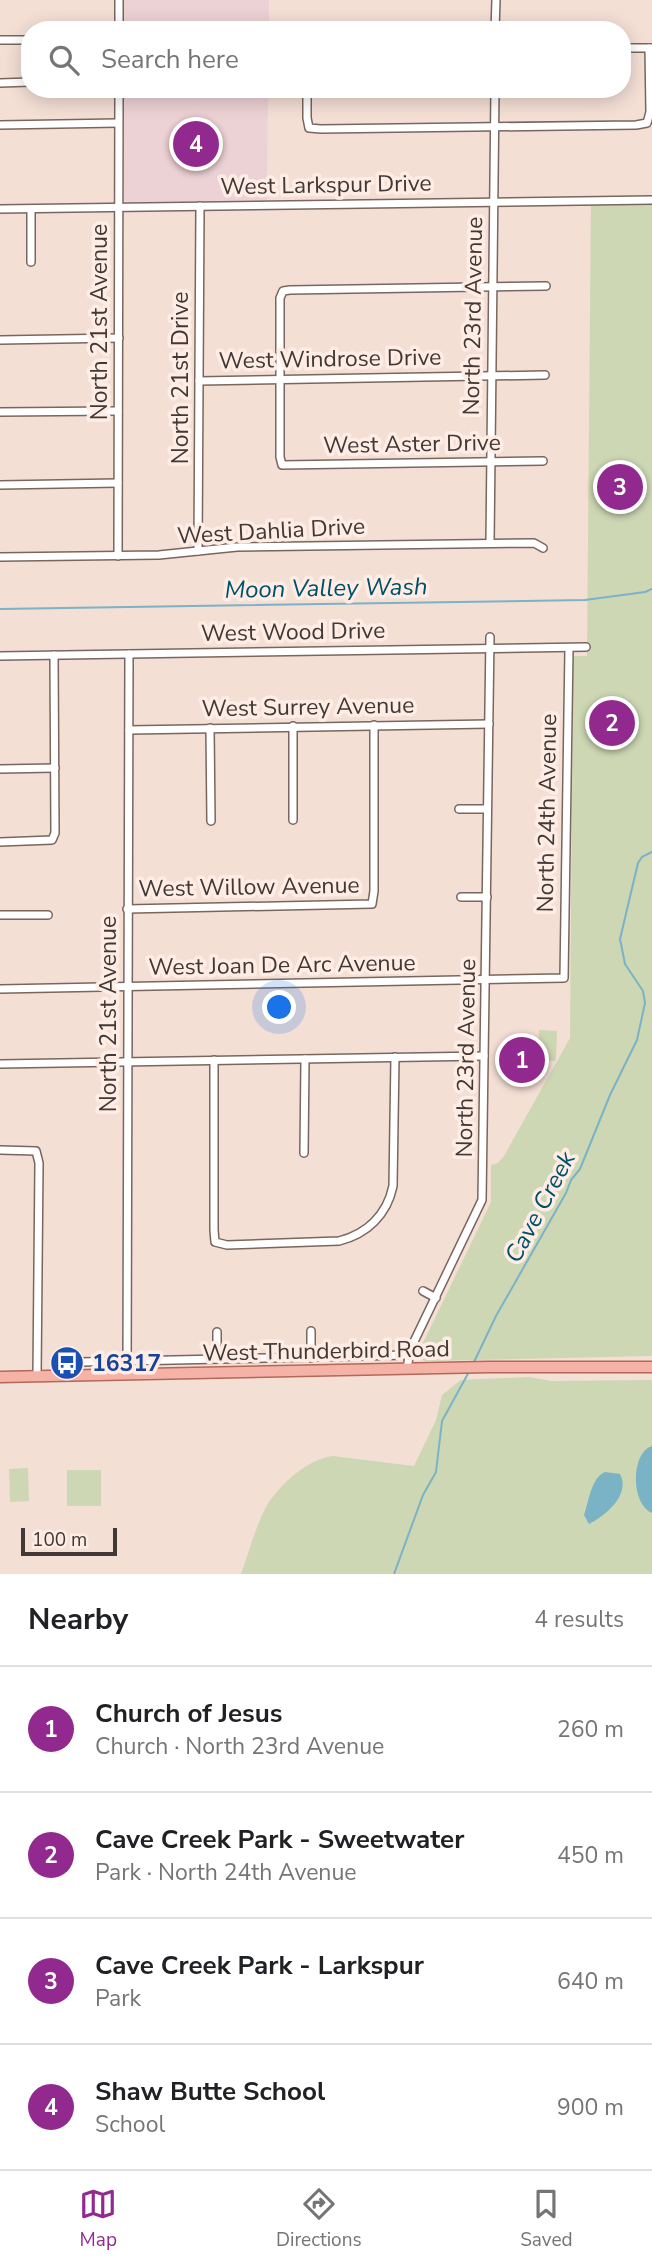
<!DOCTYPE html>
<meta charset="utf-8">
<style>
:root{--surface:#fff;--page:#f2f2f2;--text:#202124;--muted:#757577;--line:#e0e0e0;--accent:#91298e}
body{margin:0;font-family:"Nunito Sans",sans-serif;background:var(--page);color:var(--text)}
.scale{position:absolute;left:21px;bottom:18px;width:96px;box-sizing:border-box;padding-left:7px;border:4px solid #413935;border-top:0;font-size:19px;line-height:24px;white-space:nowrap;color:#413935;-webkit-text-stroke:5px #ffede5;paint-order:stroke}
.you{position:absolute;left:280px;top:1008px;width:24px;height:24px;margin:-18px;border:5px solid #fff;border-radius:50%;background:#1a73e8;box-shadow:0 0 0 10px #1a73e833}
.badge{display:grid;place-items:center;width:46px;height:46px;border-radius:50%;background:var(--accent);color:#fff;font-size:23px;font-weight:700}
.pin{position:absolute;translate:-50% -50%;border:4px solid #fff;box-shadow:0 2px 7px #0006}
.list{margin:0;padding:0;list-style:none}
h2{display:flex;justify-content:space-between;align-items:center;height:91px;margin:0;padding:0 28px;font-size:30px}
h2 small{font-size:23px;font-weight:400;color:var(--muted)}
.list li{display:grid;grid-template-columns:46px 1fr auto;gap:21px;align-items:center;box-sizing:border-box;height:126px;padding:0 28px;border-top:2px solid var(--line)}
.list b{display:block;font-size:26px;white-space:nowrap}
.list p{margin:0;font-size:23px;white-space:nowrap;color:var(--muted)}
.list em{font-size:23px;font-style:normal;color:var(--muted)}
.icon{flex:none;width:38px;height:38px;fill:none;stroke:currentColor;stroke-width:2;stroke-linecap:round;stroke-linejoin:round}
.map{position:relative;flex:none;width:652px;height:1574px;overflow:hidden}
.search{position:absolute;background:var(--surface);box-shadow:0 4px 18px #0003;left:21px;right:21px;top:21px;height:77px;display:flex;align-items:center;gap:18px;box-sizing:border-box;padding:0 24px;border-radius:28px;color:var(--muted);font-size:26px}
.sheet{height:595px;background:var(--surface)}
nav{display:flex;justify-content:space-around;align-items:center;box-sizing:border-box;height:98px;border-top:2px solid var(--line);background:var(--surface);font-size:19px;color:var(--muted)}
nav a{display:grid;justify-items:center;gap:4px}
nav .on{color:var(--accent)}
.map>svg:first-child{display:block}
</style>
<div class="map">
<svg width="652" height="1574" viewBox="0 0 652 1574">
<rect width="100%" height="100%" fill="#f4dfd5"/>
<g fill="#edd2d5">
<rect x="124" y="0" width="145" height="30"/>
<path d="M124,89H268L267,200L126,202L124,199Z"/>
</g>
<g fill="#ced7b4">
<path d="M591,196H652V1356L426,1361L422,1360L418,1355L421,1347L491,1202V1165L498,1163L504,1156L570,1038L573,656H587Z"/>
<path d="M539,1030L557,1031L556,1061L538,1060Z"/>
<path d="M529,1377L551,1381L652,1380V1574H241C249,1552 255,1528 266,1507C279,1485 307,1459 333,1456L414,1466L436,1420L442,1395L461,1380Z"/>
<path d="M28,1468L29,1501L10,1502L9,1469Z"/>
<rect x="67" y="1470" width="34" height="36"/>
</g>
<g fill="#7ab2c6">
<path d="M652,1446V1513C631,1505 630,1453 652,1446Z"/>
<path d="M605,1472L620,1474C631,1495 605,1516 589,1524L584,1515C589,1501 591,1478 605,1472Z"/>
</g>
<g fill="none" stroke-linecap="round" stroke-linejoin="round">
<g stroke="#7ab2c6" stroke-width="2">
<path d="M0,609L585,600L645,592L652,589"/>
<path d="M474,1362L496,1316L566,1193L571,1180L580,1169L610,1095L637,1040L640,1026L645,1003L643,991L625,964L620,939L638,863L642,857L652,852"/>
<path d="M394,1574L423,1495L436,1472L442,1421L470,1370"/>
</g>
<g stroke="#79665e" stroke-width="10">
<g id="minor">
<path d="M119,30V0"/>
<path d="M495,30L496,0"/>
<path d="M0,40H30"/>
<path d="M622,48H651"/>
<path d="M0,83L30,82"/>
<path d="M307,89V118L309,128L321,129L636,125L647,123L650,112L649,48"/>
<path d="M0,125L118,123"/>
<path d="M0,209L652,200"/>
<path d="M31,209V262"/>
<path d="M0,340L119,338"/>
<path d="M199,381L545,375"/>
<path d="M0,412L118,411"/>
<path d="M543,461L282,465L280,457V298L283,291L290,290L546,286"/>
<path d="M0,485L118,483"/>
<path d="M490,543L495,89"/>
<path d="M198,551L200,206"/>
<path d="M118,556L119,89"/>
<path d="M0,557L159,555L237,547L534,543L543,548"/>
<path d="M0,656L586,647"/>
<path d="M293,726V820"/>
<path d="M210,728L211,821"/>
<path d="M129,730L489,724"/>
<path d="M0,769L55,768"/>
<path d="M459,809H487"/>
<path d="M0,842L52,840L55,833L54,655"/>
<path d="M461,897H487"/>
<path d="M127,909L372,904L374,891V725"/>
<path d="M0,915H48"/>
<path d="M0,989L564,978L569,648"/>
<path d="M214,1060V1230L215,1242L227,1245L339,1241C367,1234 387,1215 393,1186L395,1057"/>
<path d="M0,1064L484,1056"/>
<path d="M0,1150L36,1151L39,1163L37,1376"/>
<path d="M304,1153L305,1059"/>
<path d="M423,1291L436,1298"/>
<path d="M311,1331V1358"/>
<path d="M217,1332V1359"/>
<path d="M80,1362L408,1355"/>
<path d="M407,1369L410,1350L482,1200L490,637"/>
<path d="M127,1374L129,654"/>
</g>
</g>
<g stroke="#b2685a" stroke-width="13">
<path id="major" d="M0,1377L489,1367H652"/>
</g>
<use href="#minor" stroke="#fff" stroke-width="7"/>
<use href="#major" stroke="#f5b3a8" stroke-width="10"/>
</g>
<defs>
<g id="bus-disc" transform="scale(1.75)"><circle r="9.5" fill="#1a4fb4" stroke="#ffede5"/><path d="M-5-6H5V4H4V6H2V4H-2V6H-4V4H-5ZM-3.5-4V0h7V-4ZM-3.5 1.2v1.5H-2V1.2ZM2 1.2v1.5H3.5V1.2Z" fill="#fff"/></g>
</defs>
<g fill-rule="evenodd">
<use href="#bus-disc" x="67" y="1363"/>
</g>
<g text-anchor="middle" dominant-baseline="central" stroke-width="7" stroke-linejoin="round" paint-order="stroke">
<g font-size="23" fill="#413935" stroke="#ffede5">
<text transform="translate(326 185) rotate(-1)">West Larkspur Drive</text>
<text transform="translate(473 316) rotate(-89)">North 23rd Avenue</text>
<text transform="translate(99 322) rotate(-90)">North 21st Avenue</text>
<text transform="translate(330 359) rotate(-1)">West Windrose Drive</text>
<text transform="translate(180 378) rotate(-90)">North 21st Drive</text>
<text transform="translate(412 444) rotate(-1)">West Aster Drive</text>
<text transform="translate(271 531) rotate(-3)">West Dahlia Drive</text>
<text transform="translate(293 632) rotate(-1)">West Wood Drive</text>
<text transform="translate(308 707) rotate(-1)">West Surrey Avenue</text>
<text transform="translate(547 813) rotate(-89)">North 24th Avenue</text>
<text transform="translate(249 887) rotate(-1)">West Willow Avenue</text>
<text transform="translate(282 965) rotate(-1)">West Joan De Arc Avenue</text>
<text transform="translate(108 1014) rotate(-90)">North 21st Avenue</text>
<text transform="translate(466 1058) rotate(-89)">North 23rd Avenue</text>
<text transform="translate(326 1351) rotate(-1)">West Thunderbird Road</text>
</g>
<g font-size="23" font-weight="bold" fill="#164399" stroke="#ffede5" text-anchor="start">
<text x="92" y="1363">16317</text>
</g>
<g font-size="24" font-style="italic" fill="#005167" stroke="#ffede5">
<text transform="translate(326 588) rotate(-1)">Moon Valley Wash</text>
<text transform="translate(540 1207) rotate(-62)">Cave Creek</text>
</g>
</g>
</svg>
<div class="scale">100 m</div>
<div class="you"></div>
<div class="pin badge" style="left:522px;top:1060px">1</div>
<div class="pin badge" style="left:612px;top:723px">2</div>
<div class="pin badge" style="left:620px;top:487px">3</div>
<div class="pin badge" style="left:196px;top:144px">4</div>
<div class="search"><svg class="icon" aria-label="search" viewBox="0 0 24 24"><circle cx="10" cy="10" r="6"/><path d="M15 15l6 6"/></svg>Search here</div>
</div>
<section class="sheet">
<h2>Nearby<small>4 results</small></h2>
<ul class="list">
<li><span class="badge">1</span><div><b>Church of Jesus</b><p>Church · North 23rd Avenue</p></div><em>260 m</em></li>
<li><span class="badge">2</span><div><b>Cave Creek Park - Sweetwater</b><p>Park · North 24th Avenue</p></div><em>450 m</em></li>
<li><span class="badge">3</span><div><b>Cave Creek Park - Larkspur</b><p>Park</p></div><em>640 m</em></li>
<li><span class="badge">4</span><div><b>Shaw Butte School</b><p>School</p></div><em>900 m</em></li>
</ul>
</section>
<nav>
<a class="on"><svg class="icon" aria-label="map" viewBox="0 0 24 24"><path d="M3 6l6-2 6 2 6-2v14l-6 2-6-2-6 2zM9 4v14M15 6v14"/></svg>Map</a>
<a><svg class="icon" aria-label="directions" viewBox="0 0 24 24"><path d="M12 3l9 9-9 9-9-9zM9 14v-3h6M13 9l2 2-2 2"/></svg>Directions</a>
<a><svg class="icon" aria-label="saved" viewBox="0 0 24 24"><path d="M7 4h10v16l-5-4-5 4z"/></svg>Saved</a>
</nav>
